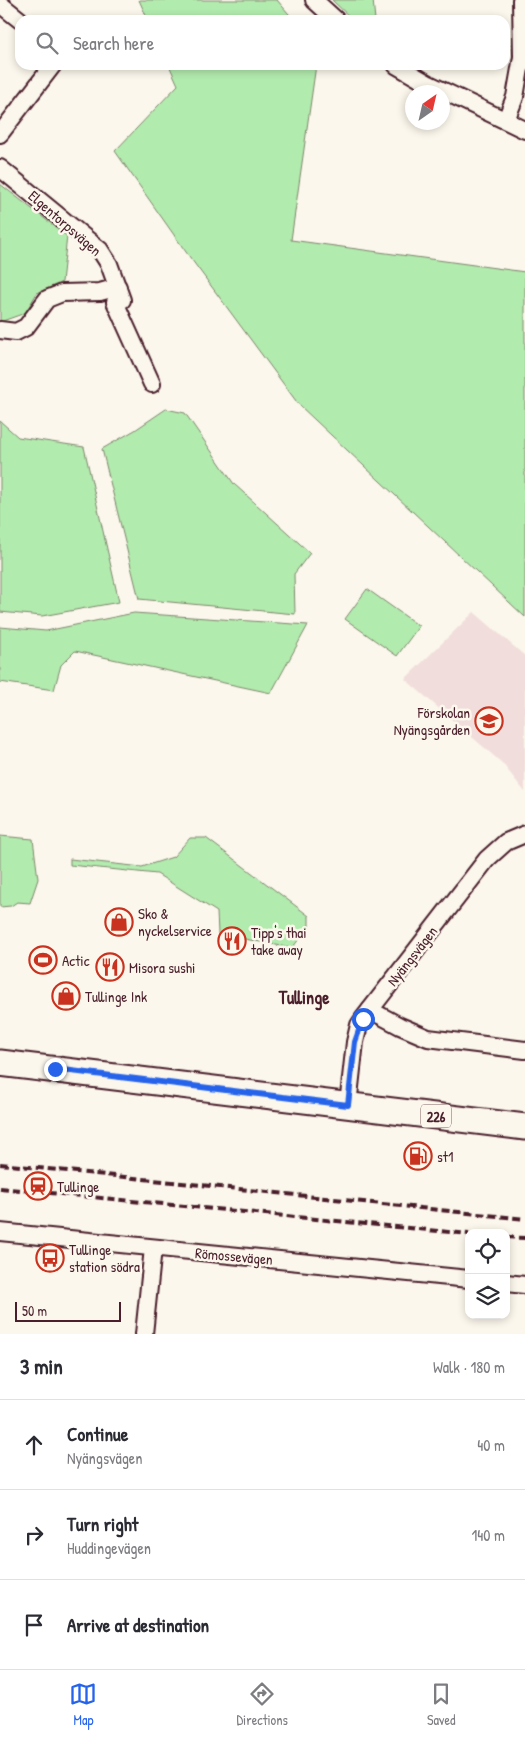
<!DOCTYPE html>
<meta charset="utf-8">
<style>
:root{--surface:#fff;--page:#f7f7f7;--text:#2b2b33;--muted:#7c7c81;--line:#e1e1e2;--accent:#2563eb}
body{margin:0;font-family:"Patrick Hand",sans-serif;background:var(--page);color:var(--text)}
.controls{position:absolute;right:15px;bottom:15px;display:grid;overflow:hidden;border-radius:10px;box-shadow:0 2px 8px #0003}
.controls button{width:45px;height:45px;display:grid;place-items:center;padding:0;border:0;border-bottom:1px solid var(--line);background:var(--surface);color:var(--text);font:25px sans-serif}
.compass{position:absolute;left:405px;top:85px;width:45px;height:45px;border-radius:50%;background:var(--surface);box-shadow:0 2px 8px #0003;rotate:34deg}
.scale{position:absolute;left:15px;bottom:12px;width:106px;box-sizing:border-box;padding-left:5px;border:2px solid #4a1f2b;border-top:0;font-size:14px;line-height:18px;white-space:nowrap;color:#4a1f2b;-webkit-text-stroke:4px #fbf7ec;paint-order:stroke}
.stop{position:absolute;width:15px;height:15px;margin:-11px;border:4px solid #2563eb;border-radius:50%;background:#fff}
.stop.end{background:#2563eb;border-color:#fff;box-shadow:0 1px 5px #0008}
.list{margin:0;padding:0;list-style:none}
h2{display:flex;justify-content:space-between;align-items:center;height:65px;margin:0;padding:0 20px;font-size:21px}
h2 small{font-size:16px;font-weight:400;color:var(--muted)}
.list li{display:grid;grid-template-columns:32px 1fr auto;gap:15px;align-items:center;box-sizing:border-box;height:90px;padding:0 20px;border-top:1px solid var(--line)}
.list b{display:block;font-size:19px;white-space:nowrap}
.list p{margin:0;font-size:16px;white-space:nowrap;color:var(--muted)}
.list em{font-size:16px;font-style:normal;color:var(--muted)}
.icon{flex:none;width:28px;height:28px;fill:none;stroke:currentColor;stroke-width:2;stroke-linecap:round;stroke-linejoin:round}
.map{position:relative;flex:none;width:525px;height:1334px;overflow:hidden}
.search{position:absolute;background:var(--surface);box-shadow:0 2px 8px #0003;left:15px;right:15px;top:15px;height:55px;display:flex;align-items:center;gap:12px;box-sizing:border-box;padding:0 18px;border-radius:15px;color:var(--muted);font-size:19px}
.sheet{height:335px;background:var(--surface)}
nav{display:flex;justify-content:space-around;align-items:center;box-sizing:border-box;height:70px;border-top:1px solid var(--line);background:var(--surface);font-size:14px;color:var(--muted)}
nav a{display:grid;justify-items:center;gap:2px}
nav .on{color:var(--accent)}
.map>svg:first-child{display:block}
</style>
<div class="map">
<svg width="525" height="1334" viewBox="0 0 525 1334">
<rect width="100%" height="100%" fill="#fbf7ec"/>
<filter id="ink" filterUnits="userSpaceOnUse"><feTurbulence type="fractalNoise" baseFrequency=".02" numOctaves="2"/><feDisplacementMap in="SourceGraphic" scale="10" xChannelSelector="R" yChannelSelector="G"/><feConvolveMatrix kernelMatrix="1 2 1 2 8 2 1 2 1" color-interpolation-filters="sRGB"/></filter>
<g filter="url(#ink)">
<path fill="#f1dedc" d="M474,612L525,656V792L502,763L405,679Z"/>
<g fill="#b2ebae" stroke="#7e856c">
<path d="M139,0H277L294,20H148Z"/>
<path d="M332,0H373L375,20H353Z"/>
<path d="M169,65H316L291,240L525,272V617L299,405L186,252L115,151L178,85Z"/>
<path d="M0,184L67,236L62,282L37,293L25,313L0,322Z"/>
<path d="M166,409L185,413L234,484L310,553L294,574L295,614L139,599L102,449L135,430Z"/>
<path d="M0,421L18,437L84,447L119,602L42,616L0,612Z"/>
<path d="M367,589L419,626L397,656L345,619Z"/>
<path d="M134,613L308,625L271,693L75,651L61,665L54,690L0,682V627L46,631Z"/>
<path d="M0,836L33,839L38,879L30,903L17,902L11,906L0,907Z"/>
<path d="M190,838H206L309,916V927L292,948L218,934L217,912L157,874L70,865V859L142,867L173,857Z"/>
</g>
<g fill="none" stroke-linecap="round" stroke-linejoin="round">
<g stroke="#4a1f2b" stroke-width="20">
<g id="street">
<path d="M314,0L336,20"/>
<path d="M0,4L20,20"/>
<path d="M396,65L427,83L525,130"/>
<path d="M506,120L515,97L522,57L521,0"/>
<path d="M0,134L53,65"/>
<path d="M0,168L100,250L109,264L122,300L115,302L152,384"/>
<path d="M0,330L16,332L26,327L47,299L62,293L100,292L118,287"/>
<path d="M370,1010L400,1026L428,1038L525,1050"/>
<path d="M348,1105L355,1042L359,1025L363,1019L487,859L506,842L525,834"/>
<path d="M0,1232L469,1279"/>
<path d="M506,1283L525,1285"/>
<path d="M144,1334L153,1248"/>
</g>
</g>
<g stroke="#4a1f2b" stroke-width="29">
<path id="primary" d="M0,1063L525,1127"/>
</g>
<use href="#street" stroke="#fbf7ec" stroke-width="16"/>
<use href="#primary" stroke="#fbf7ec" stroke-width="25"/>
<g stroke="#4a1f2b" stroke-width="4" stroke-dasharray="8 4" stroke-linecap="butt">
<path d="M0,1164L525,1219"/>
<path d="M0,1188L469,1234"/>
<path d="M506,1237L525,1238"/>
</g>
</g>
</g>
<g fill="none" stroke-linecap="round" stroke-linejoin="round" filter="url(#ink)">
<path stroke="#2563eb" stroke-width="6" d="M55,1069L348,1105L355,1042L363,1019"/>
</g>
<defs>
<g id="school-ring" transform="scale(1.4375)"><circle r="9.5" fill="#fbf7ec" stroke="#c8321e" stroke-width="1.5"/><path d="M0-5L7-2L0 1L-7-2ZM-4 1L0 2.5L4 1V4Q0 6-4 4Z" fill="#c8321e"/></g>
<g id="shop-ring" transform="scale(1.4375)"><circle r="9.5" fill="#fbf7ec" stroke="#c8321e" stroke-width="1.5"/><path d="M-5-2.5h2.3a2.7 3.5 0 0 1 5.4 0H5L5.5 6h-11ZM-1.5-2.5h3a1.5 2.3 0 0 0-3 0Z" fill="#c8321e"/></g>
<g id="restaurant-ring" transform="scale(1.4375)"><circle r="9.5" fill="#fbf7ec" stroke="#c8321e" stroke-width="1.5"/><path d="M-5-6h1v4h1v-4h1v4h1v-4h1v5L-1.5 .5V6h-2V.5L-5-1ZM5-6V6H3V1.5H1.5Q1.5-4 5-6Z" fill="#c8321e"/></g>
<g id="stadium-ring" transform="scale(1.4375)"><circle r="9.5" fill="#fbf7ec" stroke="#c8321e" stroke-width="1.5"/><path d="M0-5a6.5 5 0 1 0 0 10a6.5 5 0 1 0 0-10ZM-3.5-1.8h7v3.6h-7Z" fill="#c8321e"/></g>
<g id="fuel-ring" transform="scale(1.4375)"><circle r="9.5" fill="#fbf7ec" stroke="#c8321e" stroke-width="1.5"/><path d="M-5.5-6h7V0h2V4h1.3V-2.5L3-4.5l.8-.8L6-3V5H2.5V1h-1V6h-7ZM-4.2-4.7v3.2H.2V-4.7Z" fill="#c8321e"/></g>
<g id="station-ring" transform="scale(1.4375)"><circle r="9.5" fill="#fbf7ec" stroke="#c8321e" stroke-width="1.5"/><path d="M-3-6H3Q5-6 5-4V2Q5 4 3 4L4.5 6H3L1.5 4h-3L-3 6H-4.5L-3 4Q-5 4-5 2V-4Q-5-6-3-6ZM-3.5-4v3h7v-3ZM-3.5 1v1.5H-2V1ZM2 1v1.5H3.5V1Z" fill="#c8321e"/></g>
<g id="bus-ring" transform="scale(1.4375)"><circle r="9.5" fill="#fbf7ec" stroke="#c8321e" stroke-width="1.5"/><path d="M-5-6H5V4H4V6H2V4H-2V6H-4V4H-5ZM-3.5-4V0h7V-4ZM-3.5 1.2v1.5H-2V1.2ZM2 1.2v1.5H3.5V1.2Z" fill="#c8321e"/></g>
</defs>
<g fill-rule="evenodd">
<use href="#school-ring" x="489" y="721"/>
<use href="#shop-ring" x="119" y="922"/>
<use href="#restaurant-ring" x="232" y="941"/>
<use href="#stadium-ring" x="43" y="960"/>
<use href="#restaurant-ring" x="110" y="967"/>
<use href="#shop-ring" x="66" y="996"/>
<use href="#fuel-ring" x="418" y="1156"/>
<use href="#station-ring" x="38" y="1186"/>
<use href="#bus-ring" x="50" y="1258"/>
</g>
<g text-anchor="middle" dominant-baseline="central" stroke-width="5" stroke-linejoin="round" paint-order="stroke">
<rect fill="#fbf7ec" stroke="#7f6065" stroke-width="1" x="421" y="1104.5" width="30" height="23" rx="4"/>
<g font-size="14" font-weight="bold" fill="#4a1f2b">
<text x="436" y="1116">226</text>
</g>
<g font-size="15" fill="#4a1f2b" stroke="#fbf7ec">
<text transform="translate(65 223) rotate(41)">Elgentorpsvägen</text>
<text transform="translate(412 956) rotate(-52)">Nyängsvägen</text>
<text transform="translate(234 1256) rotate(5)">Römossevägen</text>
</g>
<g font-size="15" fill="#4a1f2b" stroke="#fbf7ec" text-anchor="start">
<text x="470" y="712" text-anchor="end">Förskolan<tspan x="470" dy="17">Nyängsgården</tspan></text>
<text x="138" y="913">Sko &amp;<tspan x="138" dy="17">nyckelservice</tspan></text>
<text x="251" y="932">Tipp's thai<tspan x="251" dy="17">take away</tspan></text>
<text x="62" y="960">Actic</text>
<text x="129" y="967">Misora sushi</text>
<text x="85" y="996">Tullinge Ink</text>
<text x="437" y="1156">st1</text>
<text x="57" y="1186">Tullinge</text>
<text x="69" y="1249">Tullinge<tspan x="69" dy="17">station södra</tspan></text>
</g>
<g font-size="18" font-weight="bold" fill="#4a1f2b" stroke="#fbf7ec">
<text x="304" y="997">Tullinge</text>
</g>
</g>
</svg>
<div class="controls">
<button><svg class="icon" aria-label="locate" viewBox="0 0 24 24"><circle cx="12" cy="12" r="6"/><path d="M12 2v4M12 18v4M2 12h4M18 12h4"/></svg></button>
<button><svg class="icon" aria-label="layers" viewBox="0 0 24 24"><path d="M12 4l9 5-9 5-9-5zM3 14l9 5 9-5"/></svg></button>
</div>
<svg class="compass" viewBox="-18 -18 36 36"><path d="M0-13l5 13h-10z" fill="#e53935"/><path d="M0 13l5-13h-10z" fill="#7c7c81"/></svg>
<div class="scale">50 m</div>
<div class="stop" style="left:363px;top:1019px"></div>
<div class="stop end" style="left:55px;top:1069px"></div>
<div class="search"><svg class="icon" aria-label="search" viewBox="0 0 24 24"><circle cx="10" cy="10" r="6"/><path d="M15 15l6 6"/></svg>Search here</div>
</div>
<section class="sheet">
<h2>3 min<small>Walk · 180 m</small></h2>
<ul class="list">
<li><svg class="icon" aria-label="ahead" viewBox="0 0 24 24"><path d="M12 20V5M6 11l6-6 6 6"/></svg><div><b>Continue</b><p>Nyängsvägen</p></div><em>40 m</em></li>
<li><svg class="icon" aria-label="right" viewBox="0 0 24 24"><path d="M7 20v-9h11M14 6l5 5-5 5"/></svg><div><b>Turn right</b><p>Huddingevägen</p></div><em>140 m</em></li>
<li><svg class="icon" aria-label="arrive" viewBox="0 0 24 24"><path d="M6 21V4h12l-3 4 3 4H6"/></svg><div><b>Arrive at destination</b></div></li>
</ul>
</section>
<nav>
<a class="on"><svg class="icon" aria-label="map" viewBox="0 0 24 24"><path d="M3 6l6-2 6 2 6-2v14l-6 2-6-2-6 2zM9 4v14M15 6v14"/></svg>Map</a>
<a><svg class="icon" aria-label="directions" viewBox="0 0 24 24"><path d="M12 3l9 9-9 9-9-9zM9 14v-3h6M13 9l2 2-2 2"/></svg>Directions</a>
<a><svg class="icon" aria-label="saved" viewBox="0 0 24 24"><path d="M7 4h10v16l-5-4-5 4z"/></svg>Saved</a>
</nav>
